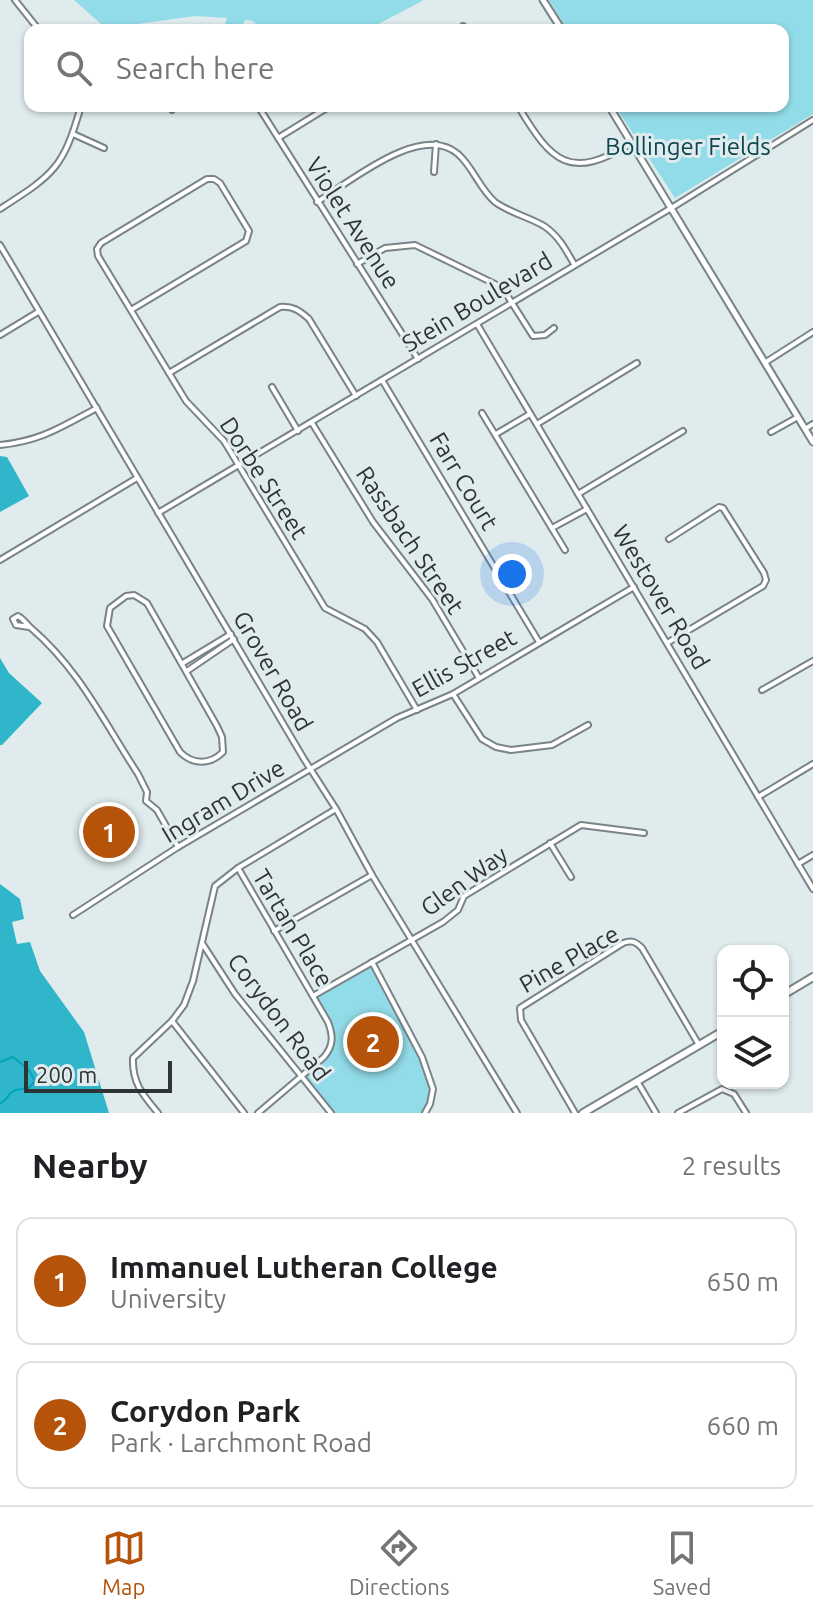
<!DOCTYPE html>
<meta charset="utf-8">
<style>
:root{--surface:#fff;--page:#f6f6f6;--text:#202124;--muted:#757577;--line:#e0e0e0;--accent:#b45309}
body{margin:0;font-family:Ubuntu,sans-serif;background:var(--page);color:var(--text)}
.controls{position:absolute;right:24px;bottom:24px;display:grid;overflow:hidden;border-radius:16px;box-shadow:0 2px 6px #0004}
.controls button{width:72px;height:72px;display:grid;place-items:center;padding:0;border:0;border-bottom:2px solid var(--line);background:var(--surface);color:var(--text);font:40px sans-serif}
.scale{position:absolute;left:24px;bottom:20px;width:148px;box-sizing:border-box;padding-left:8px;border:4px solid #2e3333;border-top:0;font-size:22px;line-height:28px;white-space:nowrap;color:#2e3333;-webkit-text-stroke:6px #dfebed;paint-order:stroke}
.you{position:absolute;left:512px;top:574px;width:28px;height:28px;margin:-20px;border:6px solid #fff;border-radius:50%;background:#1a73e8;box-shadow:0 0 0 12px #1a73e833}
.badge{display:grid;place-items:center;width:52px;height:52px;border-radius:50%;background:var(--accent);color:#fff;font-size:26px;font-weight:700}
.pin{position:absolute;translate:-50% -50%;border:4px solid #fff;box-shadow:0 2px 8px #0006}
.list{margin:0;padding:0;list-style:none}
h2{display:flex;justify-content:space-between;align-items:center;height:104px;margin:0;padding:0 32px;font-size:34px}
h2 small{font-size:26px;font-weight:400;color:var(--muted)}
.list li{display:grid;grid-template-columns:52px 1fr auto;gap:24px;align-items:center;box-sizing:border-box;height:128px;margin:0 16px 16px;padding:0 16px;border:2px solid var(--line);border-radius:16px}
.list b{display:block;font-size:30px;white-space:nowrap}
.list p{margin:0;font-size:26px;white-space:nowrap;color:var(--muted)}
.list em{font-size:26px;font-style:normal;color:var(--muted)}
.icon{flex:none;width:44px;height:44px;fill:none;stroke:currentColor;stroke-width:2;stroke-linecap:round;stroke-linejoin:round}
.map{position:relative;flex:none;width:813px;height:1113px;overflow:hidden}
.search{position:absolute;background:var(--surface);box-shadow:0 2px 6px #0004;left:24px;right:24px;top:24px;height:88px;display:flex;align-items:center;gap:20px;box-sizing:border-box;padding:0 28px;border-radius:16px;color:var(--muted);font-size:30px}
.sheet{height:392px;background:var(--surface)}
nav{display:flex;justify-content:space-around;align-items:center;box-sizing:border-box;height:112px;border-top:2px solid var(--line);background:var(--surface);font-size:22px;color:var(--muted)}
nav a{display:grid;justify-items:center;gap:4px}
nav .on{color:var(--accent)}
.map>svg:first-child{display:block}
</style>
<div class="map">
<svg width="813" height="1113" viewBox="0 0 813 1113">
<rect width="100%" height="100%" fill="#dfebed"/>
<g fill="#92dce9">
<path d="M74,0H424L367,30H262L253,21L245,20L240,30H223L227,18L195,16L115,27L101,24Z"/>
<path d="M549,0H813V114L675,198L615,106H783V30H567Z"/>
<path d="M372,962L422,1057L433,1089L425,1113H331L302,1077C339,1044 338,1037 313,996Z"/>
</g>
<g fill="#2fb6ca">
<path d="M0,456L7,457L29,496L0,512Z"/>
<path d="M0,658L9,673L42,703L2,745H0Z"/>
<path d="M0,884L20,899L24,919L12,922L17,944L30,942L40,971L84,1032L109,1113H0Z"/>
</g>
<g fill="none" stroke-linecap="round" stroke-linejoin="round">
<path stroke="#02a4b8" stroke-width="2" d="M0,1062L13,1057L28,1069L35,1081L29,1088C2,1091 16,1093 0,1104"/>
<g stroke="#7a8486" stroke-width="8">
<g id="minor">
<path d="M15,0L39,30"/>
<path d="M462,30L463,26"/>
<path d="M170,106L172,110"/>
<path d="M258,106L418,359"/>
<path d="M518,106C552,163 570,181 632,143"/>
<path d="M73,134L104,148"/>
<path d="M278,138L330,106"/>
<path d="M434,172L436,144"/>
<path d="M317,202C350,182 421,122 458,154C473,167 479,188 495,202C510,213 529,217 544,226C558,235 566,250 574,264"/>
<path d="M0,209C54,174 63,169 81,106"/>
<path d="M0,245L304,759L336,809L372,875L517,1113"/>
<path d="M357,264L385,248L415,245L495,284L505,292L533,336L545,335L554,328"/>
<path d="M131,310L246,241L249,231L220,183L214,179H207L101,243L97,249L98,256L186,401L224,441L325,608L365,629L377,642L417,710"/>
<path d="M477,324L813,889"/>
<path d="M0,335L38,312"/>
<path d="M766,362L813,332"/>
<path d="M169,373L280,307C293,306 299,310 309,319L356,396"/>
<path d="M382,380L539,642"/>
<path d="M272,387L298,431"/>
<path d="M482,413L565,550"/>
<path d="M312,423L373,522L432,599L479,678"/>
<path d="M537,424L637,363"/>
<path d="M805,429L813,424"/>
<path d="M771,432L798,417"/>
<path d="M496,434L530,414"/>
<path d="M0,445C41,441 61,427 97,408"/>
<path d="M578,494L683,431"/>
<path d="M158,513L673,207L813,120"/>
<path d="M552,528L587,509"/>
<path d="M0,560L137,478"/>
<path d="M134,595L147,603L217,726L222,737L223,752C210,765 193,765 180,752L107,626L110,608L126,596Z"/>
<path d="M29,627L16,625L13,619L18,616C24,619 26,624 31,628C79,669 104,722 138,774L147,792L146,801L157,810L178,847"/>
<path d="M667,643L763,586L766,580L764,573L723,508L719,507L669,539"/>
<path d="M183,663L231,634"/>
<path d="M187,671L234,639"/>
<path d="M762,690L813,661"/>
<path d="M453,694L482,739L496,747L511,750L552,745L588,725"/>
<path d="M758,797L813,764"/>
<path d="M550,843L571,877"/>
<path d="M798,864L813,855"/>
<path d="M238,868L328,1022C333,1035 334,1045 324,1057L258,1113"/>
<path d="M73,915L178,847L397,718L453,694L634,587"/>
<path d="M274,931L372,875"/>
<path d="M202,943L235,994L331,1113"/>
<path d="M372,962L422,1057L433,1089L430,1104L425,1113"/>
<path d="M313,996L443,922L458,910L464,896L581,825L644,833"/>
<path d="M172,1021L244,1113"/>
<path d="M637,1081L656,1113"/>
<path d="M158,1113C143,1095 132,1083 133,1058L172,1021L184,1005L193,981L215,886L238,868L336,809"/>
<path d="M575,1113L521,1020L520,1008L623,943C631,940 635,941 642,948L699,1045"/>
<path d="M678,1113L722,1089L734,1094L746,1113"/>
</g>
</g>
<g stroke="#7a8486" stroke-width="9">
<g id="tertiary">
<path d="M543,0L562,30"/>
<path d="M609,106L813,442"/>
</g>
</g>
<g stroke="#7a8486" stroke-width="10">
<g id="secondary">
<path d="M783,995L813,977"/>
<path d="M583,1113L723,1031"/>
</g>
</g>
<use href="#minor" stroke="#fff" stroke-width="4"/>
<use href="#tertiary" stroke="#fff" stroke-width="5"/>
<use href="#secondary" stroke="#fff" stroke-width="6"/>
</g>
<g text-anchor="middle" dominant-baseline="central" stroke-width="6" stroke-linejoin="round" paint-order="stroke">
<g font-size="24" fill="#0d464f" stroke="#dfebed">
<text x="688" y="146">Bollinger Fields</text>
</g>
<g font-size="24" fill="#2e3333" stroke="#dfebed">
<text transform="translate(353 223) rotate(57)">Violet Avenue</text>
<text transform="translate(477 302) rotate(-31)">Stein Boulevard</text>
<text transform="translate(264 478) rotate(57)">Dorbe Street</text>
<text transform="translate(464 481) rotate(59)">Farr Court</text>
<text transform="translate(410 540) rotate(56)">Rassbach Street</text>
<text transform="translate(661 597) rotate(59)">Westover Road</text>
<text transform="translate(464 663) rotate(-29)">Ellis Street</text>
<text transform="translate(273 671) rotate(60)">Grover Road</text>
<text transform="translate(223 801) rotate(-31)">Ingram Drive</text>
<text transform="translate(464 881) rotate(-36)">Glen Way</text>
<text transform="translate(293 928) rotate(59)">Tartan Place</text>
<text transform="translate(569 959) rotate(-30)">Pine Place</text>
<text transform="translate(279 1017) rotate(53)">Corydon Road</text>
</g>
</g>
</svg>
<div class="controls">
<button><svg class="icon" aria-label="locate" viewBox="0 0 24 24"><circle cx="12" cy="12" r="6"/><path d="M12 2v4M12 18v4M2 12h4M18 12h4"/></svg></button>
<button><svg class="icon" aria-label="layers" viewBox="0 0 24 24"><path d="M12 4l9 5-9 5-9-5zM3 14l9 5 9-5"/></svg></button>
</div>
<div class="scale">200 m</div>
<div class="you"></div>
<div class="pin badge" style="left:109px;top:832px">1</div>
<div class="pin badge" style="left:373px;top:1042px">2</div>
<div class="search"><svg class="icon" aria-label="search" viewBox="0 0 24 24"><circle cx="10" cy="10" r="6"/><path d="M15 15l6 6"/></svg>Search here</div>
</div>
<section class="sheet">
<h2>Nearby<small>2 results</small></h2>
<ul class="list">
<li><span class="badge">1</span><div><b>Immanuel Lutheran College</b><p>University</p></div><em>650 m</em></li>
<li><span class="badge">2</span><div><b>Corydon Park</b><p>Park · Larchmont Road</p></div><em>660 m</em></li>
</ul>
</section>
<nav>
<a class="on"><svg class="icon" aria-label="map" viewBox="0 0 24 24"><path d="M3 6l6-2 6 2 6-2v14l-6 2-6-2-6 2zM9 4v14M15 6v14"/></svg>Map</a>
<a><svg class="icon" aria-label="directions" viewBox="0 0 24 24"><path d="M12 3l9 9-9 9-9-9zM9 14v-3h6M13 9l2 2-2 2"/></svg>Directions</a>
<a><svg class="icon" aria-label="saved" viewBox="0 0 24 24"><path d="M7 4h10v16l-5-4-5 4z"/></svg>Saved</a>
</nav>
